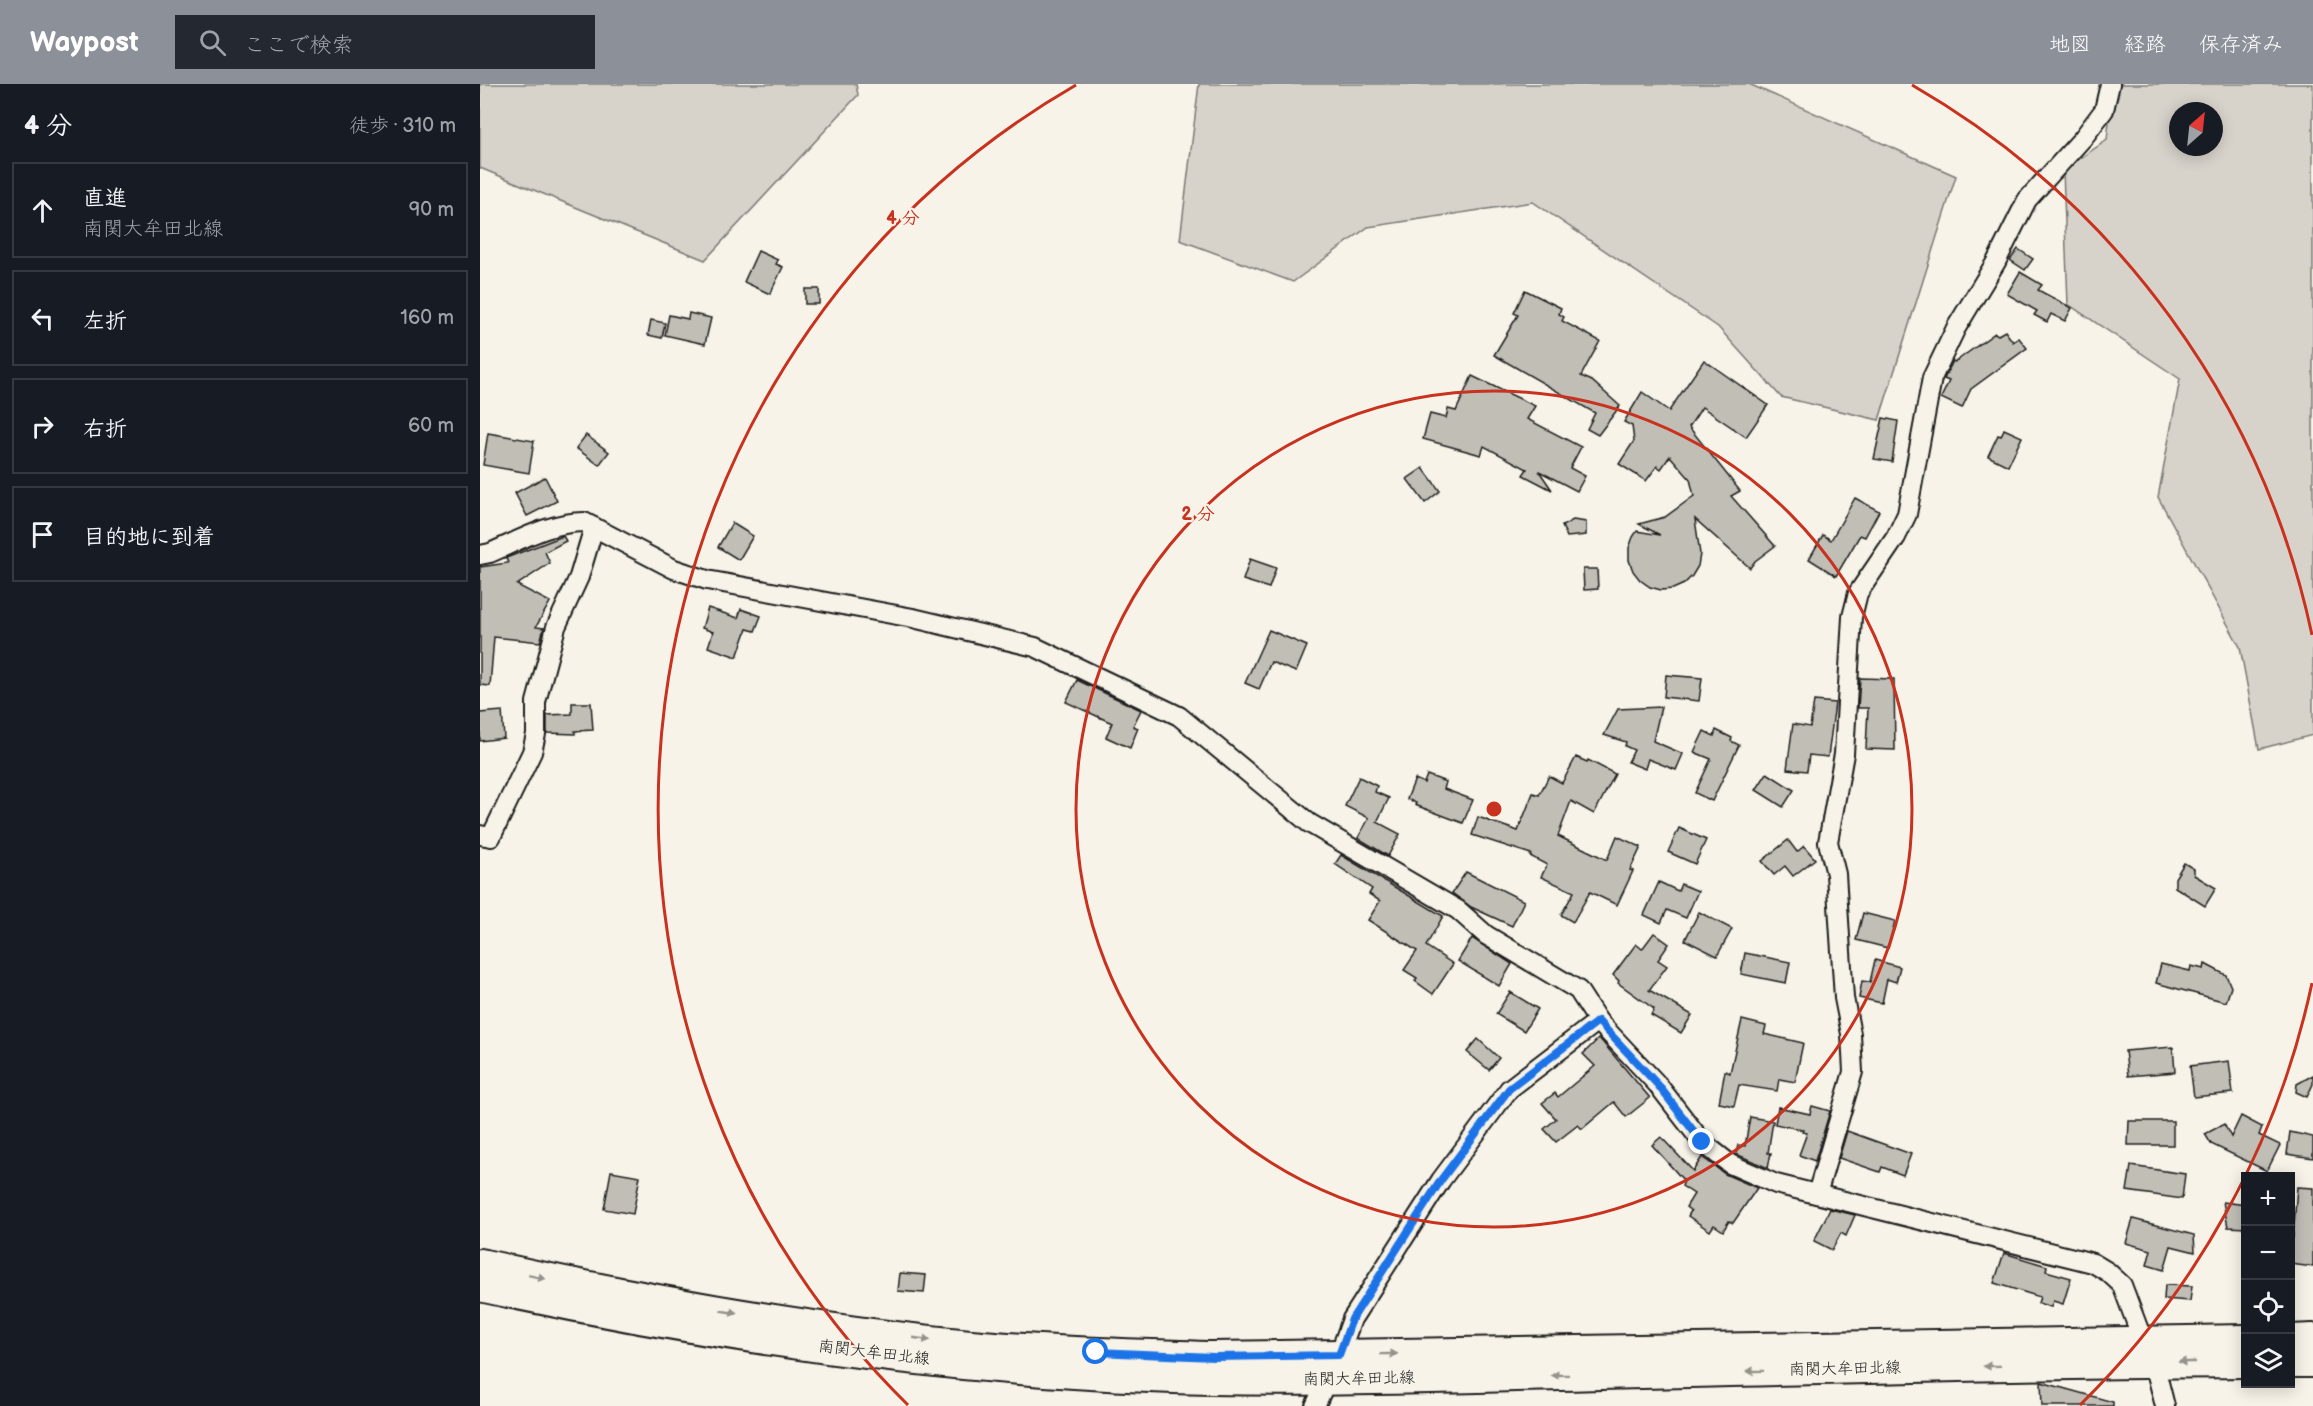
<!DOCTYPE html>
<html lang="ja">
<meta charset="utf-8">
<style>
:root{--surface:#171b24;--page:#242831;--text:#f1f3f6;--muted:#9ea1a6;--line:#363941;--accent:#8c9099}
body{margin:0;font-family:"Balsamiq Sans","Klee One",sans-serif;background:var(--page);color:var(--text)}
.controls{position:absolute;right:18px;bottom:18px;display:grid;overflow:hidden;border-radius:0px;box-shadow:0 3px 15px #0003}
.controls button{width:54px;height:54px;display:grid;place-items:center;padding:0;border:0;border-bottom:2px solid var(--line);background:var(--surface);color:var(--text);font:30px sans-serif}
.compass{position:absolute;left:1689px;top:18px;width:54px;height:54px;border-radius:50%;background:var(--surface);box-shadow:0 3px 15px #0003;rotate:27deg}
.stop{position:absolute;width:18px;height:18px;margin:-14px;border:4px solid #1a73e8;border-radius:50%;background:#fff}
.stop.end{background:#1a73e8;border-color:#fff;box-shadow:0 2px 6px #0008}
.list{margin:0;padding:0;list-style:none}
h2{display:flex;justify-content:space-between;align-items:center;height:78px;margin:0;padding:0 24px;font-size:26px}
h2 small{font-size:20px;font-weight:400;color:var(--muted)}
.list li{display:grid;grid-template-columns:39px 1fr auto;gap:18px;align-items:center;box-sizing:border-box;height:96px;margin:0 12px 12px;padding:0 12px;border:2px solid var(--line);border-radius:0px}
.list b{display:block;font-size:22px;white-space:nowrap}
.list p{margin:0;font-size:20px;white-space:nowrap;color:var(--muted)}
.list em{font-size:20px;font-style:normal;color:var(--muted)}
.icon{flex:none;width:33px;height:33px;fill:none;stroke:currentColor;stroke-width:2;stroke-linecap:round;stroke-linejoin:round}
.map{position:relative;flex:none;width:1833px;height:1322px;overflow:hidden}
header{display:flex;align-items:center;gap:36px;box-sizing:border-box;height:84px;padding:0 30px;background:var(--accent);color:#fff}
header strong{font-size:28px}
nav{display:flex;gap:33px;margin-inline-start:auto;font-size:21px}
.search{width:420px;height:54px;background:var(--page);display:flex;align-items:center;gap:15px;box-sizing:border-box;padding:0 21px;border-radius:0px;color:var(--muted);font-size:22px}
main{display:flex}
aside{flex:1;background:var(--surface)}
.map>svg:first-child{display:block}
</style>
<header>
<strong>Waypost</strong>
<div class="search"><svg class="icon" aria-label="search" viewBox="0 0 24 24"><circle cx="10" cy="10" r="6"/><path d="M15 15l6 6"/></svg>ここで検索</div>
<nav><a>地図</a><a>経路</a><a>保存済み</a></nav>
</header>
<main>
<aside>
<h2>4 分<small>徒歩 · 310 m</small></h2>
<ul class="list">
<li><svg class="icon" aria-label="ahead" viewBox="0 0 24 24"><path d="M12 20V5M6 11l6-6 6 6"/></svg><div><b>直進</b><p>南関大牟田北線</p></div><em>90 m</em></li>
<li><svg class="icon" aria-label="left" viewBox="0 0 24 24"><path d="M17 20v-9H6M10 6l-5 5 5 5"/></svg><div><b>左折</b></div><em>160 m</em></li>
<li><svg class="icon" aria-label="right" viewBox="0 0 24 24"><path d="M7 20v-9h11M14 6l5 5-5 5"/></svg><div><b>右折</b></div><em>60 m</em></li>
<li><svg class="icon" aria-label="arrive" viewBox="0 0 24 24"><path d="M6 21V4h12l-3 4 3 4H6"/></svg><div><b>目的地に到着</b></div></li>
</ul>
</aside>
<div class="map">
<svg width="1833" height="1322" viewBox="0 0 1833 1322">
<rect width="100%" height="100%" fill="#f7f3e8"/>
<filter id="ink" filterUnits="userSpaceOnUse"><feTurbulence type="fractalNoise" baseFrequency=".0167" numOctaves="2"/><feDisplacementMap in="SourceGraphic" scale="12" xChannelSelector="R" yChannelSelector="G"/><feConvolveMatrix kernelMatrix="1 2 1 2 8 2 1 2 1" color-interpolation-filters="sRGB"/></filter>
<g filter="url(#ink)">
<g fill="#d7d3cb" stroke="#7a7874" stroke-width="1.5" fill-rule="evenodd">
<path d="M0,0H376L378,11L225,176L0,84Z"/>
<path d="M719,0H1269L1476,92L1399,336L1301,313L1238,243L1053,118L888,143L813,198L700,156Z"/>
<path d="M1633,0H1833V651L1779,665L1760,563L1678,413L1700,295L1588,220L1583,86L1627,56ZM1698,27H1734V63H1698Z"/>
</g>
<g fill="#c0beb5" stroke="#1c1c1c" stroke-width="1.5">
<path d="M1538,165L1553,175L1545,186L1530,176Z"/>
<path d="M278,167L298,176L296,180L303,183L290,210L264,198Z"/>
<path d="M1540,188L1562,201L1558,206L1592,224L1585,237L1571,230L1567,238L1554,231L1557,227L1527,210Z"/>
<rect x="325" y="205" width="14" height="15"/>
<path d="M1045,206L1081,224L1079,230L1084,233L1082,237L1120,257L1101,292L1112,297L1140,322L1118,351L1107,345L1115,329L1014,271L1038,231L1034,229Z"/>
<path d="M209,229L231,234L225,260L185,251L189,231L208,235Z"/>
<path d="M171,236L185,239L182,254L168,251Z"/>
<path d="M1525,247L1533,258L1539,254L1547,264L1491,305L1482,324L1461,314L1469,297L1464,295L1473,277L1475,278L1515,249L1518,251Z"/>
<path d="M1224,276L1288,321L1266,353L1222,323L1209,343L1260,407L1251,412L1295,462L1275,477L1270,484L1215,435L1220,470L1218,482L1212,492L1204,500L1193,505L1181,506L1170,503L1160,496L1153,487L1149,476V464L1153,453L1157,447L1180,451L1159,440L1185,433L1214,412L1210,395L1190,372L1181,385L1177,382L1166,397L1139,380L1154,357L1152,342L1144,338L1162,308L1189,327Z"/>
<path d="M992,292L1055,322L1047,335L1101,363L1090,384L1105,392L1097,407L1059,387L1072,406L1043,391L1047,385L1004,362L1001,371L943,355L950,330L966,334L968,325L976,327Z"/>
<path d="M1403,334L1418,337L1412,378L1394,375Z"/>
<path d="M1524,345L1542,353L1528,382L1508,372L1518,351L1521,352Z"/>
<path d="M8,349L54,357L49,389L3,381Z"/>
<path d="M106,351L129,368L119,381L96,364Z"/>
<path d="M943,384L960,407L945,419L927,395Z"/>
<path d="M65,393L77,417L47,432L35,409Z"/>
<path d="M1375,414L1399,427L1385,453L1380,451L1356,492L1329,475L1343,451L1351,456Z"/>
<path d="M1093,436L1106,438V451L1087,453L1082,442Z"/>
<path d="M252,439L273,452L259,476L238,463Z"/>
<path d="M83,452L86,457L65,468L70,479L37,501L70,518L56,543L64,544L60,558L14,553L10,602L0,601V483L28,479L26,474Z"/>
<path d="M770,475L796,484L789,504L763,496Z"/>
<path d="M1103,485H1117L1118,505L1104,506Z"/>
<path d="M228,524L258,534L261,525L281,532L275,547L267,545L257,573L228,563L233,548L222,544Z"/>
<path d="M789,546L827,562L816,588L791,578L779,605L765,599Z"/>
<path d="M1186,591L1222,594L1219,617L1184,613Z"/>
<path d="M1380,594L1414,595L1415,666L1386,665L1388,624H1378Z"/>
<path d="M597,596L661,626L653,642L658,644L650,664L626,653L632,639L586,618Z"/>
<path d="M1334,617L1355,619L1348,673L1329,671L1327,687L1307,685L1313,640L1330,643Z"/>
<path d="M92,619H111L113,646L95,647V650L67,649V631L92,630Z"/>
<path d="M1181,623L1173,657L1203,670L1196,686L1168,675L1165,685L1148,678L1154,666L1145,662L1146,658L1124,651L1138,625Z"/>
<path d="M22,627L24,654L0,657V629Z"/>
<path d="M1236,646L1252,654L1251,657L1259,661L1232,717L1215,709L1231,675L1214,668L1224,647L1234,652Z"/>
<path d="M1096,673L1107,678L1108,676L1135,690L1114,730L1091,717L1078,752L1127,776L1137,752L1161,763L1150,786L1153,787L1137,821L1110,808L1093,838L1081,831L1094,808L1061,793L1067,781L1050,772L1051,770L992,751L998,733L1038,747L1053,709L1059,711L1069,692L1082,699Z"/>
<path d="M1287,689L1314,706L1303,723L1276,706Z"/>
<path d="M947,691L966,698L964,705L993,716L983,739L935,721L936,719L927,715L935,695L944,699Z"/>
<path d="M879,693L897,702L895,708L909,714L897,738L920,750L908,772L878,754L889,734L865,722Z"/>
<path d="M1199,744L1226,756L1215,780L1188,768Z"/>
<path d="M1308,756L1317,768L1324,762L1335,775L1313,792L1305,782L1294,791L1282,777Z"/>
<path d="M861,771L963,832L946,862L973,880L953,910L935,897L937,894L924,886L937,867L888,836L900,817L889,810L892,805L855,780Z"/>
<path d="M1704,779L1714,785V791L1736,804L1725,822L1695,803V794Z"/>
<path d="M986,788L1044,817L1032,842L991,823L972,809Z"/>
<path d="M1179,798L1198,807L1201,800L1218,807L1206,834L1187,826L1181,839L1164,831Z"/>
<path d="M1219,828L1252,845L1237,872L1205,856Z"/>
<path d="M1383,829L1415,837L1408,864L1376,856Z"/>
<path d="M1174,849L1189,860L1178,876L1187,882L1169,906L1212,931L1201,949L1171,931L1174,925L1138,899L1139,897L1133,891L1156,860L1162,865Z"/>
<path d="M992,854L1032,880L1019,902L978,877Z"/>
<path d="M1265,869L1310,878L1306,899L1261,890Z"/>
<path d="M1395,876L1420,883L1416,898L1407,895L1402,919L1379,914L1382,897L1390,898Z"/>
<path d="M1681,880L1710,887L1711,882L1724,885L1725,880L1746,891L1751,903L1746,918L1676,899Z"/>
<path d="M1030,908L1058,925L1044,947L1016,930Z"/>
<path d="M1262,936L1286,942L1284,950L1323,959L1315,998L1299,995L1297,1007L1259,1001L1254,1022L1239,1019L1245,987L1250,989Z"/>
<path d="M1119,954L1170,1014L1146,1033L1134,1018L1102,1045L1098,1041L1076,1058L1064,1045L1076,1035L1062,1019L1075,1009L1078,1013L1115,982L1103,970Z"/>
<path d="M998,955L1019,974L1009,986L987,968Z"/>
<path d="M1693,963L1695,988L1648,992L1645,967Z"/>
<path d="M1749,977L1753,1009L1714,1013L1710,982Z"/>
<path d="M1833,991V1000L1827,1013L1816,1008L1817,1000Z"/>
<path d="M1332,1022L1350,1027L1335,1077L1319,1071L1327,1049L1322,1048L1323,1046L1295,1040L1298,1023L1330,1030Z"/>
<path d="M1761,1032L1782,1043L1779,1051L1800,1061L1787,1087L1731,1060L1725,1050L1744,1040L1751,1053Z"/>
<path d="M1270,1033L1293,1037L1288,1069H1291L1288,1084L1256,1070L1258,1061L1265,1062Z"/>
<path d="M1649,1037H1693V1061H1648Z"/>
<path d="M1367,1047L1431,1070L1423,1091L1402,1083L1400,1088L1359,1074Z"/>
<path d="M1810,1048L1833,1053V1074L1807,1070Z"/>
<path d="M1181,1053L1213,1087L1222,1073L1245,1090L1277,1104L1253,1139L1249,1137L1243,1147L1234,1141L1230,1147L1208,1132L1211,1127L1206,1123L1214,1110L1202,1102L1204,1097L1172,1061Z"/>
<path d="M1651,1082L1705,1090L1702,1115L1647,1107Z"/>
<path d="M131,1087L160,1092L153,1130L124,1125Z"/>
<path d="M1817,1103L1833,1104V1183L1810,1180V1154H1813Z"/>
<path d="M1743,1118L1766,1121V1144L1748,1143Z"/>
<path d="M1350,1125L1375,1131L1366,1152L1361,1149L1352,1166L1334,1157Z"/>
<path d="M1653,1135L1714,1151L1715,1168L1691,1162L1684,1186L1667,1181L1671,1166L1646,1159Z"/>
<path d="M1524,1169L1567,1182L1566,1187L1591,1194L1583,1220L1573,1217L1571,1223L1558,1219L1560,1213L1514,1199Z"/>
<path d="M420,1189L446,1191L444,1209L418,1207Z"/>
<path d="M1685,1201L1712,1202L1710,1217L1684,1215Z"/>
<path d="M1561,1298L1633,1318V1322H1562Z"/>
</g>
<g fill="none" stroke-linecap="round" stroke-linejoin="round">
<g stroke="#1c1c1c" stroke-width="22">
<g id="street">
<path d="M0,471L10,469C40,456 71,438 104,438L194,485L227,496L433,534L555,563L699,632L829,739L978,826L1006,851L1098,906L1118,937L1178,1001L1222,1058L1250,1080L1296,1100L1613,1179L1628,1188L1642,1201L1663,1257L1674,1279L1685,1322"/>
<path d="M0,751L11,753L52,668L56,650V618L76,543L99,493L114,443"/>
<path d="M1337,1110L1373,988L1371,950L1364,914L1356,790L1348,758L1364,670L1372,533L1378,509L1416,453L1427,430L1452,294L1476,244L1516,178L1547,116L1603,54L1624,26L1630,0"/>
<path d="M835,1322L859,1271L872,1235L961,1096L1029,1005L1118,937"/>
</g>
</g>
<g stroke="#1c1c1c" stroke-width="34">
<g id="primary">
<path d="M0,1180C155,1214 312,1243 470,1259C558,1268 646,1270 733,1273L1766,1256"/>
<path d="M0,1202C220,1250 444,1284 670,1293C806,1299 943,1294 1080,1291C1308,1286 1537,1279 1766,1278"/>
<path d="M1810,1256L1833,1255"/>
<path d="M1810,1278H1833"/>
</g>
</g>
<use href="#street" stroke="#f7f3e8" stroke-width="18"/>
<use href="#primary" stroke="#f7f3e8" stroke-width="30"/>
</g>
<defs><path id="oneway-solid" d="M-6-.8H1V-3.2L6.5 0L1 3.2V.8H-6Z" transform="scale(1.5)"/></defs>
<g fill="#94928c">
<use href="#oneway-solid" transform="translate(57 1193) rotate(12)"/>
<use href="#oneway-solid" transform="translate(249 1228) rotate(9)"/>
<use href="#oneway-solid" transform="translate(442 1255) rotate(8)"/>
<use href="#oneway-solid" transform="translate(909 1270) rotate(-1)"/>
<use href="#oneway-solid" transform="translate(1707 1278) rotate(180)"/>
<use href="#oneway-solid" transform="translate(1512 1282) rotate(179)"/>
<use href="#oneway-solid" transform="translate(1275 1287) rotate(179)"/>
<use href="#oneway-solid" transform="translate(1080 1291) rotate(179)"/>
</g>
</g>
<g fill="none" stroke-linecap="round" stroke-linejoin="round" filter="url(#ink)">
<path stroke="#1a73e8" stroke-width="8" d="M616,1268L734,1273L859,1271L872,1235L961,1096L1029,1005L1118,937L1178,1001L1222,1058"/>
</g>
<g fill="none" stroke="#c8321e" stroke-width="3">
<circle cx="1014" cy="725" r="418"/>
<path d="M1832 899A836 836 0 0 1 1600 1321M428 1321A836 836 0 0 1 596 1M1432 1A836 836 0 0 1 1832 551"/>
</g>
<g text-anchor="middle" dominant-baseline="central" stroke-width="4.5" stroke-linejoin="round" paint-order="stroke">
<g font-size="16" fill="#1c1c1c" stroke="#f7f3e8">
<text transform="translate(394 1269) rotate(7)">南関大牟田北線</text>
<text transform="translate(1365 1285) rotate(-1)">南関大牟田北線</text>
<text transform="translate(879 1295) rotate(-1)">南関大牟田北線</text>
</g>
</g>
<circle cx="1014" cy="725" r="9" fill="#c8321e" stroke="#f7f3e8" stroke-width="3"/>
<g font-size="18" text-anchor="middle" font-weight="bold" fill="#c8321e" stroke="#f7f3e8" stroke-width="4.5" stroke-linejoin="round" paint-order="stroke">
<text x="423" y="140">4 分</text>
<text x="718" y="436">2 分</text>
</g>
</svg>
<div class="controls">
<button>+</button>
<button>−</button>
<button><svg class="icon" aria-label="locate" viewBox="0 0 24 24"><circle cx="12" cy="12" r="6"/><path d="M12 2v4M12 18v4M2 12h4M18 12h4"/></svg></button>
<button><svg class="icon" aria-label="layers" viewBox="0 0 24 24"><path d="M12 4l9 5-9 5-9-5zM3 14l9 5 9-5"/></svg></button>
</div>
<svg class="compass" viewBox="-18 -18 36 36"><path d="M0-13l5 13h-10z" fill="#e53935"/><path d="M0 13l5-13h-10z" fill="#9ea1a6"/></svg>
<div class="stop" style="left:616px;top:1268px"></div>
<div class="stop end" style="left:1222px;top:1058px"></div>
</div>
</main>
